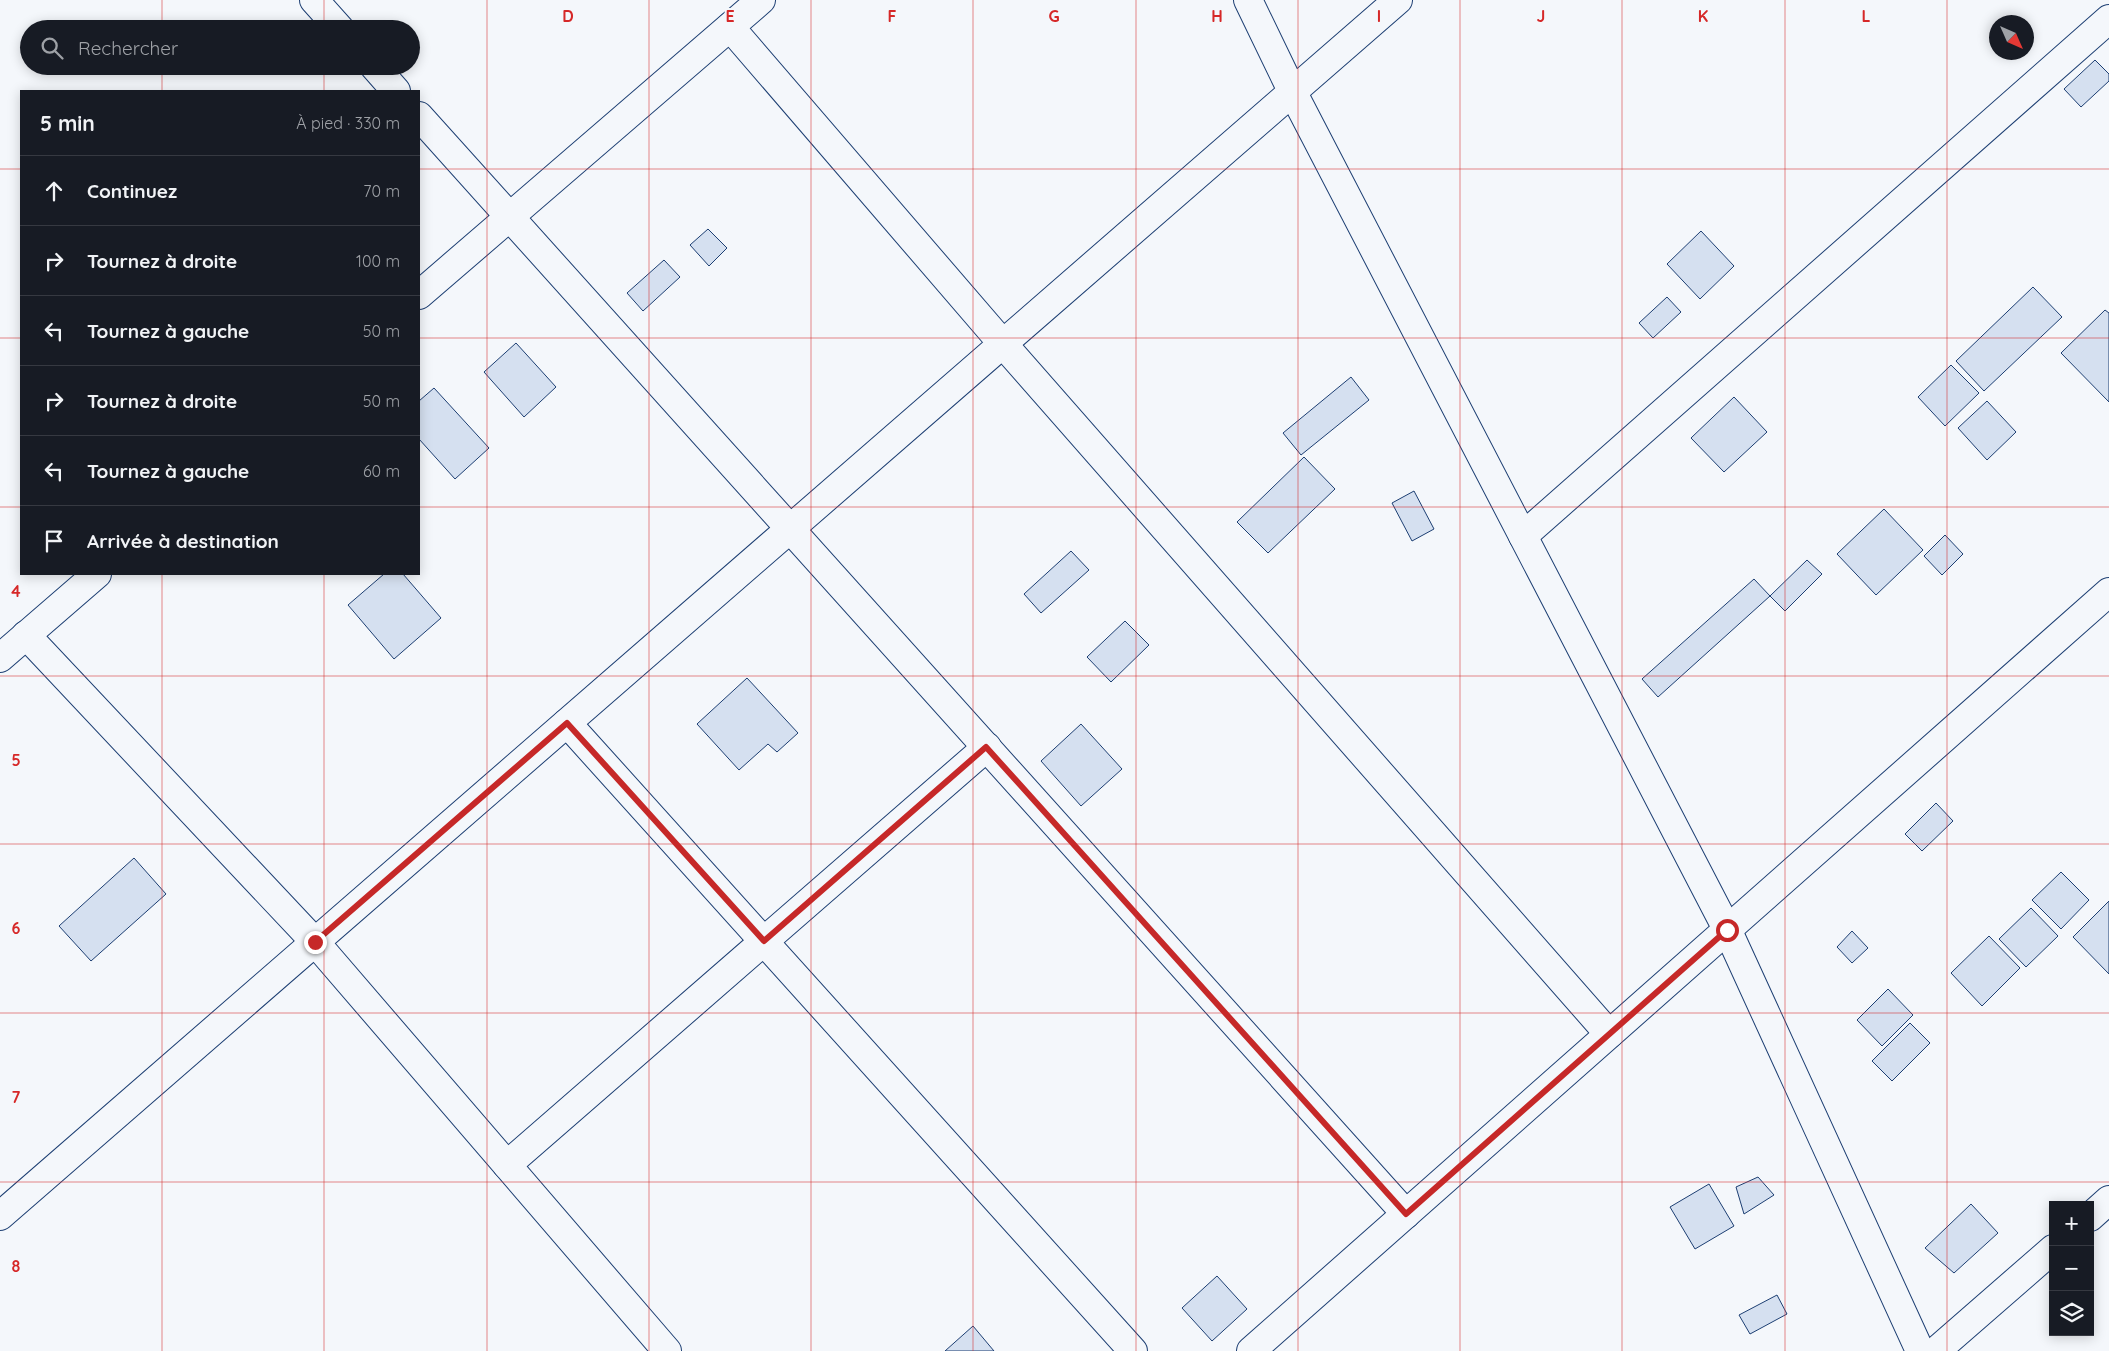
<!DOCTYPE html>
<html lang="fr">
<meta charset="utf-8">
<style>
:root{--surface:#171b24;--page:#242831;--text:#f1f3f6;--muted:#9ea1a6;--line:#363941}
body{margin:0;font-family:Quicksand,sans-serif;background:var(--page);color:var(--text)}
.controls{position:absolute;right:15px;bottom:15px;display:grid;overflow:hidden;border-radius:0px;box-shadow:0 2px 12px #0003}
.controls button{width:45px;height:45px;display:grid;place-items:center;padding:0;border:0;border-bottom:1px solid var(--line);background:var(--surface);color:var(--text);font:25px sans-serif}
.compass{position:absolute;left:1989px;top:15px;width:45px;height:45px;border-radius:50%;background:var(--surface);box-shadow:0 2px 12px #0003;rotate:135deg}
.stop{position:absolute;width:15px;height:15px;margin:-11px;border:4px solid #c62828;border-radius:50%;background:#fff}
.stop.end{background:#c62828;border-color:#fff;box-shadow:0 1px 5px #0008}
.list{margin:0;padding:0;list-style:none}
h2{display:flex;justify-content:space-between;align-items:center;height:65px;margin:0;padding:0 20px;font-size:21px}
h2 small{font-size:16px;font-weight:400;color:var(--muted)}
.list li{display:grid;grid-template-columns:32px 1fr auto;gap:15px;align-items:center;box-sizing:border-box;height:70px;padding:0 20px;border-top:1px solid var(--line)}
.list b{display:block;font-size:19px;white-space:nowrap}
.list em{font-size:16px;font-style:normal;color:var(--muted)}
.icon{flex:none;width:28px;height:28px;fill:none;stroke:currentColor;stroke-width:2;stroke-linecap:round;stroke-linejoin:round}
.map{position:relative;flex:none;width:2109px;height:1351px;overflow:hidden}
.search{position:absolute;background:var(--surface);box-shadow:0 2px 12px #0003;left:20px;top:20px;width:400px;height:55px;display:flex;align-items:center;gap:12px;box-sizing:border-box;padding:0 18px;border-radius:28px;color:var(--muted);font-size:19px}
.panel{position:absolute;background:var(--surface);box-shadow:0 2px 12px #0003;left:20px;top:90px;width:400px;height:485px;border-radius:0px}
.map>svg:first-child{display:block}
</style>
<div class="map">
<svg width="2109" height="1351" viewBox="0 0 2109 1351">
<rect width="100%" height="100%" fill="#f4f7fb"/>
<g fill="#d5e0f0" stroke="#1d3f73">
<path d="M2095,60L2109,74V81L2081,107L2064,89Z"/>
<path d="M708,229L727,248L709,266L690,245Z"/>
<path d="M1701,231L1734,266L1700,299L1667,264Z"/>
<path d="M664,260L680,277L643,311L627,293Z"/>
<path d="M2033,287L2062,317L1984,391L1956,361Z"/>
<path d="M1667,297L1681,312L1653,338L1639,323Z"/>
<path d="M2105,310L2109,313V402L2061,353Z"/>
<path d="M516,343L556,387L524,417L484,372Z"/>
<path d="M1951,365L1979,393L1945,426L1918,397Z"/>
<path d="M1351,377L1369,400L1301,455L1283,433Z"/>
<path d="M434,388L489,448L455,479L419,439V401Z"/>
<path d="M1734,397L1767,432L1724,472L1691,438Z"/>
<path d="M1987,401L2016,432L1987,460L1958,428Z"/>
<path d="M1304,457L1335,489L1268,553L1237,522Z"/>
<path d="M1414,491L1434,529L1412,541L1392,503Z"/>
<path d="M1884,509L1923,550L1876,595L1837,554Z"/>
<path d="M1945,535L1963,554L1942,575L1924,556Z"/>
<path d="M1071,551L1089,570L1041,613L1024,594Z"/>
<path d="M1807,560L1822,574L1785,611L1770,596Z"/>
<path d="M384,574H403L441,618L394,659L348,605Z"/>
<path d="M1754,579L1770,596L1658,697L1642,679Z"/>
<path d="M1125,621L1149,645L1111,682L1087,657Z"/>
<path d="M747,678L798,733L777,752L768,744L739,770L697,724Z"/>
<path d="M1081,724L1122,769L1081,806L1041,761Z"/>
<path d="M1936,803L1953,821L1922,851L1905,834Z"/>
<path d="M134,858L166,894L91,961L59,926Z"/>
<path d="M2061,872L2089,900L2061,929L2032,900Z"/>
<path d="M2109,901V974L2073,937Z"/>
<path d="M2031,908L2058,936L2026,967L1999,939Z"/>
<path d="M1852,931L1868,948L1852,963L1837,947Z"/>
<path d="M1989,936L2020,968L1982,1006L1951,973Z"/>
<path d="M1888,989L1913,1015L1882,1046L1857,1020Z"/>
<path d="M1910,1023L1930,1043L1892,1081L1872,1061Z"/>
<path d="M1758,1177L1774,1195L1744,1214L1736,1187Z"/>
<path d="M1709,1184L1734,1226L1695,1249L1670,1207Z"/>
<path d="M1971,1204L1998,1233L1954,1273L1925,1248Z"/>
<path d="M1217,1276L1247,1309L1212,1341L1182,1308Z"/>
<path d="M1777,1295L1787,1314L1750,1334L1739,1315Z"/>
<path d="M973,1326L994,1351H945Z"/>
</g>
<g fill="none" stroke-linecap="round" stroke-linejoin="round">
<g stroke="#1d3f73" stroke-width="30">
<g id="minor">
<path d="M314,0L340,29"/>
<path d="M1248,0L1292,91L1727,929L1920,1351"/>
<path d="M730,27L1003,344L1609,1034"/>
<path d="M374,66L396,91"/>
<path d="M419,116L1406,1214"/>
<path d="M419,295L761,0"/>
<path d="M1523,536L2109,19"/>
<path d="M26,635L315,942L667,1351"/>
<path d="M0,658L97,574"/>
<path d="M567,723L1133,1351"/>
<path d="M507,1165L987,747"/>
<path d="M0,1216L1398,0"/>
<path d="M2090,1217L2109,1200"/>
<path d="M1251,1351L2109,592"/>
<path d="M1936,1351L2053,1249"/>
</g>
</g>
<use href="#minor" stroke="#f4f7fb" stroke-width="28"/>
</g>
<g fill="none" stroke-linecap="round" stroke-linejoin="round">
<path stroke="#c62828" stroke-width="6" d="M315,942L567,723L764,941L986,747L1406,1214L1727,930"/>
</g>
<path fill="none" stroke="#d62828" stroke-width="1" stroke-opacity="0.55" d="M162,0V29M324,0V29M487,0V1351M649,0V1351M811,0V1351M973,0V1351M1136,0V1351M1298,0V1351M1460,0V1351M1622,0V1351M1785,0V1351M1947,0V1351M162,66V91M324,66V91M0,169H21M419,169H2109M0,338H21M419,338H2109M0,507H21M419,507H2109M162,574V1351M324,574V1351M0,676H2109M0,844H2109M0,1013H2109M0,1182H2109"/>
<g font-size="16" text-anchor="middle" font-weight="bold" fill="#d62828" stroke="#f4f7fb" stroke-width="4" stroke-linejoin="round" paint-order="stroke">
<text x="568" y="22">D</text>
<text x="730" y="22">E</text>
<text x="892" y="22">F</text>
<text x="1054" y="22">G</text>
<text x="1217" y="22">H</text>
<text x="1379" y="22">I</text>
<text x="1541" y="22">J</text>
<text x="1703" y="22">K</text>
<text x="1866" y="22">L</text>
<text x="16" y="597">4</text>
<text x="16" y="766">5</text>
<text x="16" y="934">6</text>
<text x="16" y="1103">7</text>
<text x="16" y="1272">8</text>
</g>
</svg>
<div class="controls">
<button>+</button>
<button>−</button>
<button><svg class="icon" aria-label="layers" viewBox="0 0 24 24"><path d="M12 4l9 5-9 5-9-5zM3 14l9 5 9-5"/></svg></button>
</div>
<svg class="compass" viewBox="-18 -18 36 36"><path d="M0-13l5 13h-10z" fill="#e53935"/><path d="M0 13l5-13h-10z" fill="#9ea1a6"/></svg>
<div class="stop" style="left:1727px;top:930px"></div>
<div class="stop end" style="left:315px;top:942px"></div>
<div class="search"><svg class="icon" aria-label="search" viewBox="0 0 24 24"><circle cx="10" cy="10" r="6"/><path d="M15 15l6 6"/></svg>Rechercher</div>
<section class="panel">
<h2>5 min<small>À pied · 330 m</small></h2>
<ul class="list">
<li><svg class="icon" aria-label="ahead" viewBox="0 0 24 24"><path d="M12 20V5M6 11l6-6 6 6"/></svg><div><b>Continuez</b></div><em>70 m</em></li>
<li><svg class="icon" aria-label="right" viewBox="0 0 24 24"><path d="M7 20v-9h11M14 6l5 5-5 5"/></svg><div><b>Tournez à droite</b></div><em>100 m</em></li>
<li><svg class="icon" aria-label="left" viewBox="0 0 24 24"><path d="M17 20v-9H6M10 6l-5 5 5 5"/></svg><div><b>Tournez à gauche</b></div><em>50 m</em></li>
<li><svg class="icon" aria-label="right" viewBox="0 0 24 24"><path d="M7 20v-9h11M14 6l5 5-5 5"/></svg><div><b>Tournez à droite</b></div><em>50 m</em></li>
<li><svg class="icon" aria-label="left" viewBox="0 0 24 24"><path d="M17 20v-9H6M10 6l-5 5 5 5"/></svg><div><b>Tournez à gauche</b></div><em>60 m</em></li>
<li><svg class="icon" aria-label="arrive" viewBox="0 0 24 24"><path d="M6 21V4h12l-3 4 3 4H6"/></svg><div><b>Arrivée à destination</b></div></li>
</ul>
</section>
</div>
